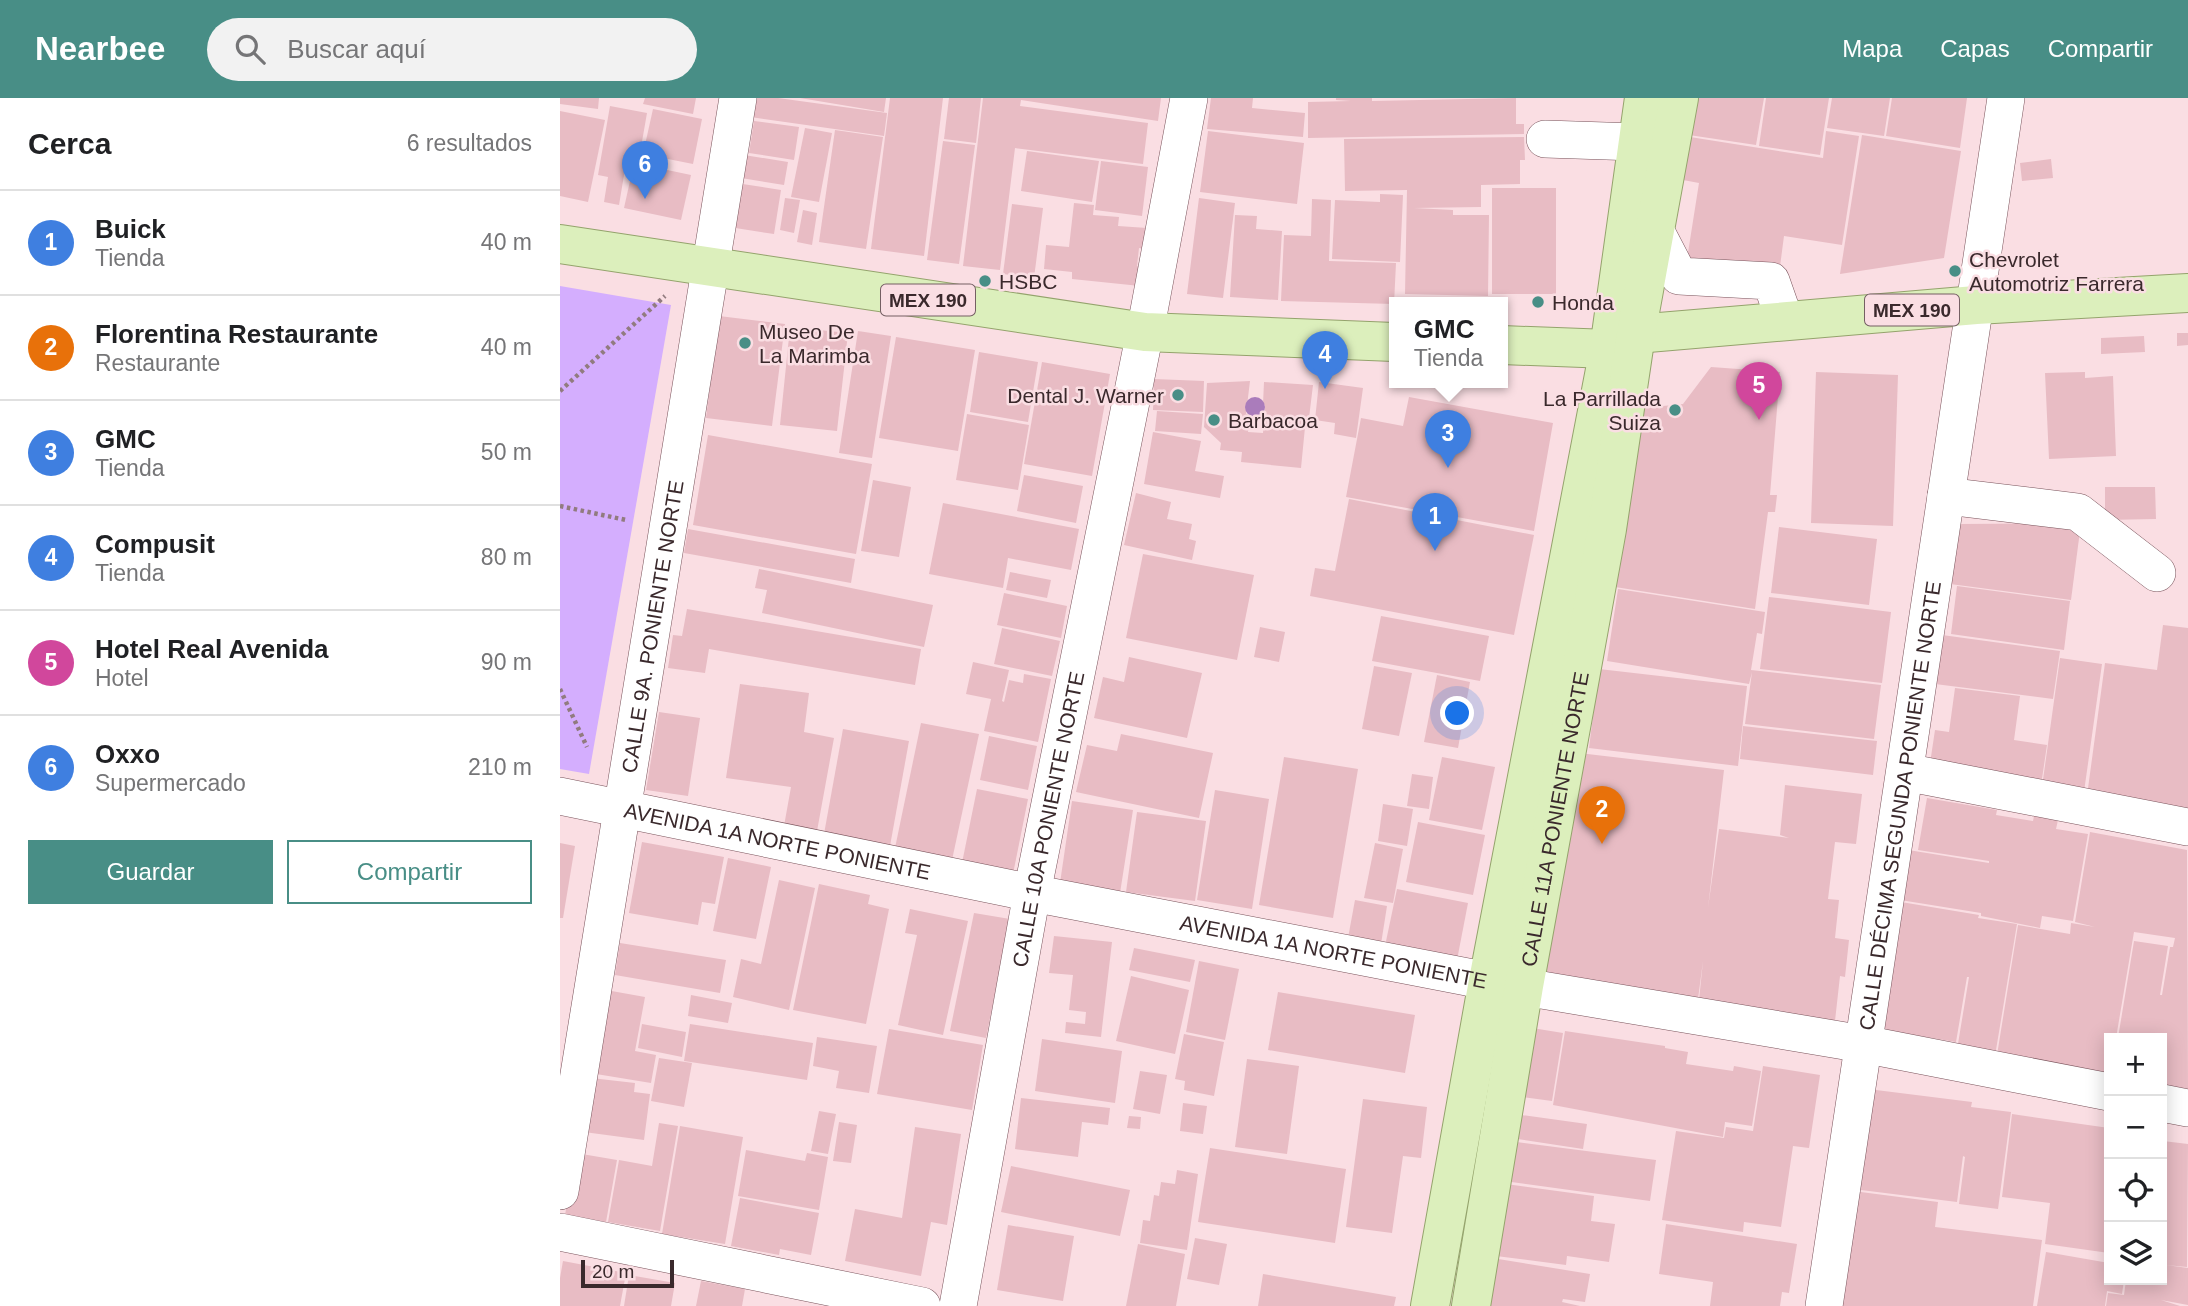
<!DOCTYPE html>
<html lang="es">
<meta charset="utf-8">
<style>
:root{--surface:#fff;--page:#f2f2f2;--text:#202124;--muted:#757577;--line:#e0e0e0;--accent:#488e86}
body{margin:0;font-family:Arial,sans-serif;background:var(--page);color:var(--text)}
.controls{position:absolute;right:21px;bottom:21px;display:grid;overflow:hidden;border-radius:0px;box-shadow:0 4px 18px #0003}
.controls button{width:63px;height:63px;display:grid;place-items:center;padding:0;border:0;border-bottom:2px solid var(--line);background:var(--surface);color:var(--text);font:35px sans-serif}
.scale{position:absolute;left:21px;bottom:18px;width:93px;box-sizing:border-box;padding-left:7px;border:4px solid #3a292c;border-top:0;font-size:19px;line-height:24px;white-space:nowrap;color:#3a292c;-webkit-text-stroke:5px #fadee3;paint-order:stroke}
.you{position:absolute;left:898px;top:616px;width:24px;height:24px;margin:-18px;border:5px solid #fff;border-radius:50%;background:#1a73e8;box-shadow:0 0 0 10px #1a73e833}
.badge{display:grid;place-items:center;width:46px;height:46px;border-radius:50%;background:var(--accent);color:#fff;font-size:23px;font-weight:700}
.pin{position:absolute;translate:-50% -58px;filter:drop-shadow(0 2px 4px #0008)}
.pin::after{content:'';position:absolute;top:37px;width:24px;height:21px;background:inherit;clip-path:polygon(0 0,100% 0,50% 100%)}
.popup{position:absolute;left:829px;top:199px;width:119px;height:91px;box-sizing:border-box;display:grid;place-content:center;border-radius:0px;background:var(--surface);filter:drop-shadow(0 2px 5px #0005);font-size:23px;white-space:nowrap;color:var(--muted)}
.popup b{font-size:26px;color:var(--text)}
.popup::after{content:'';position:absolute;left:50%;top:100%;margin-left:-14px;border:14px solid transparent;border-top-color:var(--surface)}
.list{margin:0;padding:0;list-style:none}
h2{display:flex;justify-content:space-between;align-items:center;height:91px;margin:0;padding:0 28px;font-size:30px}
h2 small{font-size:23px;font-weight:400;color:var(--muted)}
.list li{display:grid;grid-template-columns:46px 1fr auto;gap:21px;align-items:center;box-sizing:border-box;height:105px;padding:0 28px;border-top:2px solid var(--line)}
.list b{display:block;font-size:26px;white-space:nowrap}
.list p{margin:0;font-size:23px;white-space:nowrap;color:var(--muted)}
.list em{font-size:23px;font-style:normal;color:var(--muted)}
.actions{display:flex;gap:14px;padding:21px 28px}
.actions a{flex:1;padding:16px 0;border:2px solid var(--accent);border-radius:0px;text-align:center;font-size:24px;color:var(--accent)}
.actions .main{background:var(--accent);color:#fff}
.icon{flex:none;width:38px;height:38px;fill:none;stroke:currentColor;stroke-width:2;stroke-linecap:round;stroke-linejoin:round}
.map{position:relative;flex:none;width:1628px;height:1208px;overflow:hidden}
header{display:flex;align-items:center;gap:42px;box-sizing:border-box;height:98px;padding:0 35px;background:var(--accent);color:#fff}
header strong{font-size:33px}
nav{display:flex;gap:38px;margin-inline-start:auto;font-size:24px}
.search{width:490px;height:63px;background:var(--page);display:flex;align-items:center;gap:18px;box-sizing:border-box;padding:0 24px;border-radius:38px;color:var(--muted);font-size:26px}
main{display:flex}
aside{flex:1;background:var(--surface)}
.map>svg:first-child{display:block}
</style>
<header>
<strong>Nearbee</strong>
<div class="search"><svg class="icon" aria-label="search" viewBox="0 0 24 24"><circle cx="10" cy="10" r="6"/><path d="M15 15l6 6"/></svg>Buscar aquí</div>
<nav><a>Mapa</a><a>Capas</a><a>Compartir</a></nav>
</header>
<main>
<aside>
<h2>Cerca<small>6 resultados</small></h2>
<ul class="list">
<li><span class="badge" style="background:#3f7fe0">1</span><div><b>Buick</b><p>Tienda</p></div><em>40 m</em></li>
<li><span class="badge" style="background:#e8710a">2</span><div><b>Florentina Restaurante</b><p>Restaurante</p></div><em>40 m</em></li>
<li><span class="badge" style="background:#3f7fe0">3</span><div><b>GMC</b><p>Tienda</p></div><em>50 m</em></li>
<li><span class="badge" style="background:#3f7fe0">4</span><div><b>Compusit</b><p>Tienda</p></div><em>80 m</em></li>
<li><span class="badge" style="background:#d1479c">5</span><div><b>Hotel Real Avenida</b><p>Hotel</p></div><em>90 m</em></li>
<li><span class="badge" style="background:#3f7fe0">6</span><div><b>Oxxo</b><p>Supermercado</p></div><em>210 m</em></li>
</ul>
<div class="actions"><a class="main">Guardar</a><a>Compartir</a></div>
</aside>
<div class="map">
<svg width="1628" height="1208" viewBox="0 0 1628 1208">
<rect width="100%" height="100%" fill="#fadee3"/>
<path fill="#d4aefe" d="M0,188L111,207L29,676L0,671Z"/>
<g fill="#e8bcc4">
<path d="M0,0H39L38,11L0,6Z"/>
<path d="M85,0H136L133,16L83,6Z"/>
<path d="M193,0H218L327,15L324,38L190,19Z"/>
<path d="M240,0H326L324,14Z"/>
<path d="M330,0H383L364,158L311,151Z"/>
<path d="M389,0H421L416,45L384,41Z"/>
<path d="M423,0H601L598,23L461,2L460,8L588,25L583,66L455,50L440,172L403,168Z"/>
<path d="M651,0H693L692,10L745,15L743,39L647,31Z"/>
<path d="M776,0H812V3L956,0V26H964V36L748,40V4L791,3L776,2Z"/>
<path d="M1135,0H1204L1196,47L1129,37Z"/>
<path d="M1206,0H1269L1260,57L1199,48Z"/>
<path d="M1272,0H1330L1324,38L1267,30Z"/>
<path d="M1332,0H1407L1400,50L1326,38Z"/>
<path d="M50,8L87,15L80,55L68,53L59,107L44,104L48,79L38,77Z"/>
<path d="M93,11L142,21L133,66L83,56Z"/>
<path d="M0,13L45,22L28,104L0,98Z"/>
<path d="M194,23L239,29L234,62L189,55Z"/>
<path d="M245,30L272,35L259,104L231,99Z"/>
<path d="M275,32L323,39L306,151L259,144Z"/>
<path d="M648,33L744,45L737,106L640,94Z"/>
<path d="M1266,33L1299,38L1282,147L1224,138L1219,176L1127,161L1139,85L1123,82L1130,39L1263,60Z"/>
<path d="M1302,37L1401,53L1384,160L1280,176Z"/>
<path d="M964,39L965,62H960V86L921,87V109L854,110L893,112V117H929L928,198L845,196L847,92L785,93L784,41Z"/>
<path d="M383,43L415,47L399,166L367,162Z"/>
<path d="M467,53L539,63L532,104L461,93Z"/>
<path d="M184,57L228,64L224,87L181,80Z"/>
<path d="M1491,61L1493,80L1462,83L1460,65Z"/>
<path d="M541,63L588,69L582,118L535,112Z"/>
<path d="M74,65L131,77L121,122L64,110Z"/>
<path d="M176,85L221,92L214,136L169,129Z"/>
<rect x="932" y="90" width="64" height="106"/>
<path d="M820,96L843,97L840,164L772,161L775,102L820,104Z"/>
<path d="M225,100L240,102L234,135L220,132Z"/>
<path d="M639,100L675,105L663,200L627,196Z"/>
<path d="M752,101L771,102L769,163L836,165L834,206L721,203L724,137L751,138Z"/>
<path d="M514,105L534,107L533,117L559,119L558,128L587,130L585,151L579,150L577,168L582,169L580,188L512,181V174L484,171L486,147L509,149Z"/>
<path d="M452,106L483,110L474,180L443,176Z"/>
<path d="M243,112L257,115L252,147L237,144Z"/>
<path d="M675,117L697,118L696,131L722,133L718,202L670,199Z"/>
<path d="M159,218L225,226L212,328L146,320Z"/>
<path d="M230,229L288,235L277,333L220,327Z"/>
<path d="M298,233L331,238L312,360L279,355Z"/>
<path d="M1617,235H1628V247L1617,248Z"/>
<path d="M1584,238L1585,254L1541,256V240Z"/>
<path d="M336,239L415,252L398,353L319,340Z"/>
<path d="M419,254L478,264L468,324L410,314Z"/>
<path d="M482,264L550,276L532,378L464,366Z"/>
<path d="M1151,269L1220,274L1210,397H1217L1215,414H1208L1195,511L1055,489L1083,310L1123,306Z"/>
<path d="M1256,274L1338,277L1333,428L1251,425Z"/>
<path d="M1525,274V280L1553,278L1556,358L1489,361L1485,275Z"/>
<path d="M594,281L644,283L643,314L593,312Z"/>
<path d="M690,283L686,316L690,317L688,334L703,335L705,307L703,306L704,284L753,287L749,320L746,319L741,370L681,364L682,354L660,352L661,345L644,329L647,285Z"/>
<path d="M759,284L803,290L796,340L774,336L775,325L755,322Z"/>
<path d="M849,299L993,325L974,433L786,399L801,320L843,328Z"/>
<path d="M597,313L643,316L641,336L595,333Z"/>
<path d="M407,316L469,327L458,392L396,382Z"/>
<path d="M593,334L641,343L635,373L664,378L660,400L584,386Z"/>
<path d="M148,337L312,366L296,456L133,427Z"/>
<path d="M464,377L523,388L516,425L457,413Z"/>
<path d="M313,382L351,389L339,459L301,453Z"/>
<path d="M1545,389H1595L1596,421L1545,422Z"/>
<path d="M576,395L611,404L607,421L632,426L629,441L636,443L632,462L564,447Z"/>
<path d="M789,401L974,437L954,537L750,498L755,470L775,473Z"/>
<path d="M383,405L519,431L511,472L448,460L443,490L369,476Z"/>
<path d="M1521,425L1511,502L1390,486L1399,426Z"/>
<path d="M1219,429L1317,441L1309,507L1211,495Z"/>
<path d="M128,431L295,461L291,485L124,455Z"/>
<path d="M583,456L694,477L677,562L566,540Z"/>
<path d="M199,471L373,507L364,549L202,515L207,492L195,490Z"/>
<path d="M450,474L491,482L487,500L446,492Z"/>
<path d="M1397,488L1510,503L1504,552L1391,536Z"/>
<path d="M1058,491L1205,514L1202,536L1197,535L1191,572L1321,587L1314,641L1185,626L1192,574L1189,586L1047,563Z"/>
<path d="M444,495L507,508L501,540L437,527Z"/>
<path d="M1209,499L1331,514L1322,585L1200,571Z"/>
<path d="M127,511L361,551L355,587L149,551L145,575L108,570L113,537L122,538Z"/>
<path d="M821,518L929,538L920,583L812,563Z"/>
<path d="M1603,527L1628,530V725L1526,705L1545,565L1597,572Z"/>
<path d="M700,529L725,534L719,564L694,559Z"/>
<path d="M442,530L500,543L492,578L434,566Z"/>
<path d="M1382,537L1500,553L1493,601L1375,586Z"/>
<path d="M569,559L642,575L627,640L534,620L543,579L564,584Z"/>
<path d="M1500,560L1542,566L1523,701L1481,696Z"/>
<path d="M413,564L449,572L442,603L444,604L449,582L463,585L464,576L491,581L478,644L424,633L431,601L406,596Z"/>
<path d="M814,568L852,575L839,638L802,631Z"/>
<path d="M1039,571L1187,588L1178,668L1029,650Z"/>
<path d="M877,577L910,584L898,650L864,644Z"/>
<path d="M180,586L249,595L244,634L274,640L257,733L224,728L231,689L166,680Z"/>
<path d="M1395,590L1460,598L1454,642L1487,647L1480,694L1368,679L1375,632L1389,634Z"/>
<path d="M99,614L140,620L128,698L86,692Z"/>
<path d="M361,625L419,636L392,762L335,750Z"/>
<path d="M1183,628L1317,643L1313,677L1180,661Z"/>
<path d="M283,631L349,643L330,748L264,736Z"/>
<path d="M561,636L653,655L639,720L516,694L527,647L557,653Z"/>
<path d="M429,638L477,648L468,692L420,682Z"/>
<path d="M1019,655L1164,672L1148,810L1159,731L1229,740L1220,737L1225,687L1302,696L1296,746L1275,744L1268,801L1279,802L1275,840L1289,842L1285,879L1280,878L1274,932L1139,902L1143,863L1138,901L980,877Z"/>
<path d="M724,659L798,671L773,820L699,807Z"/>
<path d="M882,659L935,669L922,732L869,722Z"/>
<path d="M852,676L873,679L869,711L847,708Z"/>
<path d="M417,691L468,701L453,776L402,765Z"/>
<path d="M655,692L709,701L692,811L637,802Z"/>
<path d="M1367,700L1437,712L1436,717L1473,723L1474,718L1498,722L1496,731L1528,736L1513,823L1482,818L1480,830L1421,818V815L1334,801L1342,751L1429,765V763L1358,752Z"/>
<path d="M512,703L573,712L560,795L500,785Z"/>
<path d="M823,706L853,711L847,748L818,743Z"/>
<path d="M577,714L646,723L635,803L566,794Z"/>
<path d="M858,724L925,737L913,797L846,784Z"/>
<path d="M1530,734L1627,752L1628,993L1602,989V940H1558L1574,843L1608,848L1600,897H1602L1610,849H1613L1615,840L1574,834L1556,940H1549V978L1437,957L1458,827L1510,836L1511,825L1535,829L1515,824Z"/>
<path d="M82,744L164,759L155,806L142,804L138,827L69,815Z"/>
<path d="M0,745L15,748L3,820H0Z"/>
<path d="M815,745L843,751L833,805L804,800Z"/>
<path d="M168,760L211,769L196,841L153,833Z"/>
<path d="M219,782L255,790L229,912L173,899L181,861L201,866Z"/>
<path d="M259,786L310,797L308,806L329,811L306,926L233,912Z"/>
<path d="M837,791L908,805L897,862L825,848Z"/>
<path d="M795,802L827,808L821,846L788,840Z"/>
<path d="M1335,803L1419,817L1418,820L1457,826L1435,958L1397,952L1409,879H1407L1396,944L1317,931Z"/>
<path d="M350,811L408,823L383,937L338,927L357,837L345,835Z"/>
<path d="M414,815L450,821L426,940L390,933Z"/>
<path d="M494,838L552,844L541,939L505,935L506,924L525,926L526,914L509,912L513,877L489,875Z"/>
<path d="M60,845L166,862L160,895L55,877Z"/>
<path d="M574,850L635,862L630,884L569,872Z"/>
<path d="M639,863L679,871L665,942L626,934Z"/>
<path d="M571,878L629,892L615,956L556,943Z"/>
<path d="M46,892L85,899L75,953L96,957L91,985L30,975Z"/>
<path d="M718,894L855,917L845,975L708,952Z"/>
<path d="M131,897L172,905L168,925L128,918Z"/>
<path d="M82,926L126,934L122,959L78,950Z"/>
<path d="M130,926L253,945L247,982L124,963Z"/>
<path d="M966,929L1003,935L992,1003L955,998Z"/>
<path d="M329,931L423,947L412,1012L317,996Z"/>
<path d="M1005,933L1105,948V950L1128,954L1126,966L1173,973L1174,968L1201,973L1192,1028L1165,1024L1163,1039L993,1007Z"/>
<path d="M624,936L664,944L654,998L624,992L625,983L615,981Z"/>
<path d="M257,939L317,948L309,995L276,990L279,973L253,968Z"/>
<path d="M482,941L562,953L555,1005L475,993Z"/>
<path d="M99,960L132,965L124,1009L91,1003Z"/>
<path d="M687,961L739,968L727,1056L675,1049Z"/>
<path d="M1203,968L1260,977L1249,1050L1233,1048L1221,1129L1184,1124L1183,1134L1102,1122L1116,1033L1164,1040L1166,1029L1193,1033Z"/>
<path d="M580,973L607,977L600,1016L573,1011Z"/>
<path d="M31,980L75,985L74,994L90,996L84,1042L24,1034Z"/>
<path d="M1308,991L1412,1004L1411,1009L1451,1014L1438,1111L1399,1106L1405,1059L1403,1058L1397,1104L1293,1091Z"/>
<path d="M461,1000L550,1010L548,1027L522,1024L518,1059L455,1051Z"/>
<path d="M803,1001L867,1009L861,1060L843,1058L832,1135L786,1129Z"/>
<path d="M623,1005L647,1008L643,1036L620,1033Z"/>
<path d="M259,1013L276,1016L268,1056L251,1053Z"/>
<path d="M954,1016L1027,1026L1023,1051L951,1040Z"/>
<path d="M1452,1016L1549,1030V1155L1485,1146L1490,1105L1442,1099Z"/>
<path d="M569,1018L581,1019L580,1031L567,1030Z"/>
<path d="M279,1024L297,1027L291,1065L273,1063Z"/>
<path d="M99,1025L118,1028L100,1133L48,1124L59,1062L92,1068Z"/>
<path d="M120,1028L183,1039L165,1146L102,1136Z"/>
<path d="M355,1029L401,1036L387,1127L371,1124L361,1178L285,1163L295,1111L342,1120Z"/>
<path d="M949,1043L1096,1062L1090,1103L944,1083Z"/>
<path d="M1603,1043L1628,1046L1627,1169L1606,1167L1628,1170V1207L1601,1202L1620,1208H1546L1548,1195L1564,1197L1566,1182H1602Z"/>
<path d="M650,1050L786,1071L775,1145L638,1124Z"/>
<path d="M186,1052L245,1063L247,1055L268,1059L259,1112L178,1098Z"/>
<path d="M16,1055L57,1062L46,1124L5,1117Z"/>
<path d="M451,1068L570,1092L560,1138L441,1114Z"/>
<path d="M617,1072L638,1076L627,1152L580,1145L583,1122L590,1123L594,1097L599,1098L601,1084L615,1086Z"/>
<path d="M946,1086L1034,1098L1031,1123L1055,1126L1049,1164L1007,1158L1006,1167L936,1158Z"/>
<path d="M1293,1093L1378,1104L1375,1129L1482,1142L1473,1208H1277Z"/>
<path d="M180,1100L259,1115L251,1157L220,1151L219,1157L171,1148Z"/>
<path d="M1106,1126L1237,1146L1229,1195L1222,1194L1220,1208H1150L1153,1184L1099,1176Z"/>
<path d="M448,1127L514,1138L503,1203L437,1192Z"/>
<path d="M635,1140L667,1146L659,1187L627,1181Z"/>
<path d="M578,1146L625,1156L616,1208H566Z"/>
<path d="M1486,1154L1549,1165V1182H1564L1562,1196L1547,1193L1545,1208H1477Z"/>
<path d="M932,1160L1030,1176L1025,1204L1003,1201L1002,1204L1020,1208H927Z"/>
<path d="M3,1163L66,1175L60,1208H0V1180Z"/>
<path d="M703,1176L836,1199L834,1208H698Z"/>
<path d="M69,1177L115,1185L111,1208H64Z"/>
<path d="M141,1183L185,1191L182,1208H136Z"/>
</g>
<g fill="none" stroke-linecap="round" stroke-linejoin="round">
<g stroke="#79535b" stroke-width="38">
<g id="minor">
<path d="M985,41L1077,44"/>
<path d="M1076,130L1095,132L1119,178L1211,183L1225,223"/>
<path d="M1386,398L1518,414L1597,475"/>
<path d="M1345,674L1628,729"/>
<path id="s1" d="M0,698L472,795L928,883L1303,946L1549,994"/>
<path d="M1602,1005L1628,1010"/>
<path id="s2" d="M0,1093L178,0"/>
<path d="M0,1134L362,1208"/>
<path id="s3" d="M398,1208L472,795L585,234L629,0"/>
<path id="s4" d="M1264,1208L1446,0"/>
</g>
</g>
<g stroke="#94a36c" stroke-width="40">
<g id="major">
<path d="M0,146L585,234L834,244"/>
<path d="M942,247L1049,251L1076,236L1416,207L1628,195"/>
<path d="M870,1208L928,883L1049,251L1084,0"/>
<path id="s5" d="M911,1208L964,888L1047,431L1076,236L1119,0"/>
</g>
</g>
<g stroke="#917b7f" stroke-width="4.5" stroke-dasharray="3.5 3.5" stroke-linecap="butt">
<path d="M0,293L105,198"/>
<path d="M0,408L66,422"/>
<path d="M0,591L27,649"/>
</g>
<use href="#minor" stroke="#fff" stroke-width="37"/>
<use href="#major" stroke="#dcefbc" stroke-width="38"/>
</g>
<circle fill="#aa7cbb" cx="695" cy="309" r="10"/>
<g fill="#488e86" stroke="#fadee3" stroke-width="2.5">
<circle cx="1395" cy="173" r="7"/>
<circle cx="425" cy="183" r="7"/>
<circle cx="978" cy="204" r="7"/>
<circle cx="185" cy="245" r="7"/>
<circle cx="618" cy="297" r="7"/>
<circle cx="1115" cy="312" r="7"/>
<circle cx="654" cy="322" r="7"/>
</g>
<g text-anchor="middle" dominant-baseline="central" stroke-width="5" stroke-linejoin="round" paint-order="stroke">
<g fill="#fadee3" stroke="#745f63" stroke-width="2">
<rect x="321" y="186.5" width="94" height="31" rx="5"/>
<rect x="1305" y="196.5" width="94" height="31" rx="5"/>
</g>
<g font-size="19" font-weight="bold" fill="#3a292c">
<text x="368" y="202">MEX 190</text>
<text x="1352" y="212">MEX 190</text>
</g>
<g font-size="21" fill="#3a292c" stroke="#fadee3" text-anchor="start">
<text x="1409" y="161">Chevrolet<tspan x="1409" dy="24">Automotriz Farrera</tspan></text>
<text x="439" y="183">HSBC</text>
<text x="992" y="204">Honda</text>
<text x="199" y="233">Museo De<tspan x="199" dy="24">La Marimba</tspan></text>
<text x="604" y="297" text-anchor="end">Dental J. Warner</text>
<text x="1101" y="300" text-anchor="end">La Parrillada<tspan x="1101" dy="24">Suiza</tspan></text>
<text x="668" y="322">Barbacoa</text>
</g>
<g font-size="21" fill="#3a292c" stroke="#fadee3">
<text stroke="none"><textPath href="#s2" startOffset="572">CALLE 9A. PONIENTE NORTE</textPath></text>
<text stroke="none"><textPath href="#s4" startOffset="506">CALLE DÉCIMA SEGUNDA PONIENTE NORTE</textPath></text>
<text stroke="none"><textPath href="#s3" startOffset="495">CALLE 10A PONIENTE NORTE</textPath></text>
<text stroke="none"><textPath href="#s5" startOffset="494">CALLE 11A PONIENTE NORTE</textPath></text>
<text stroke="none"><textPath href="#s1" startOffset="222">AVENIDA 1A NORTE PONIENTE</textPath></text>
<text stroke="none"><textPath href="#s1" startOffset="789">AVENIDA 1A NORTE PONIENTE</textPath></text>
</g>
</g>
</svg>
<div class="controls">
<button>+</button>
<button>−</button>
<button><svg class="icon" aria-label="locate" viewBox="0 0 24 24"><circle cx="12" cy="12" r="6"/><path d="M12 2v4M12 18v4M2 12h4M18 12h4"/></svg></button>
<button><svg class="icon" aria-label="layers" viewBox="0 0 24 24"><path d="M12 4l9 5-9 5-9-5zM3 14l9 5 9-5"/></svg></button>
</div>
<div class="scale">20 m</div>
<div class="you"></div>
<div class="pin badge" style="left:875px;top:453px;background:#3f7fe0">1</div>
<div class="pin badge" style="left:1042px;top:746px;background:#e8710a">2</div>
<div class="pin badge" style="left:888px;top:370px;background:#3f7fe0">3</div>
<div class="popup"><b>GMC</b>Tienda</div>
<div class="pin badge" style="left:765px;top:291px;background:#3f7fe0">4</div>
<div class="pin badge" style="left:1199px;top:322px;background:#d1479c">5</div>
<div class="pin badge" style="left:85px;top:101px;background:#3f7fe0">6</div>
</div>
</main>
